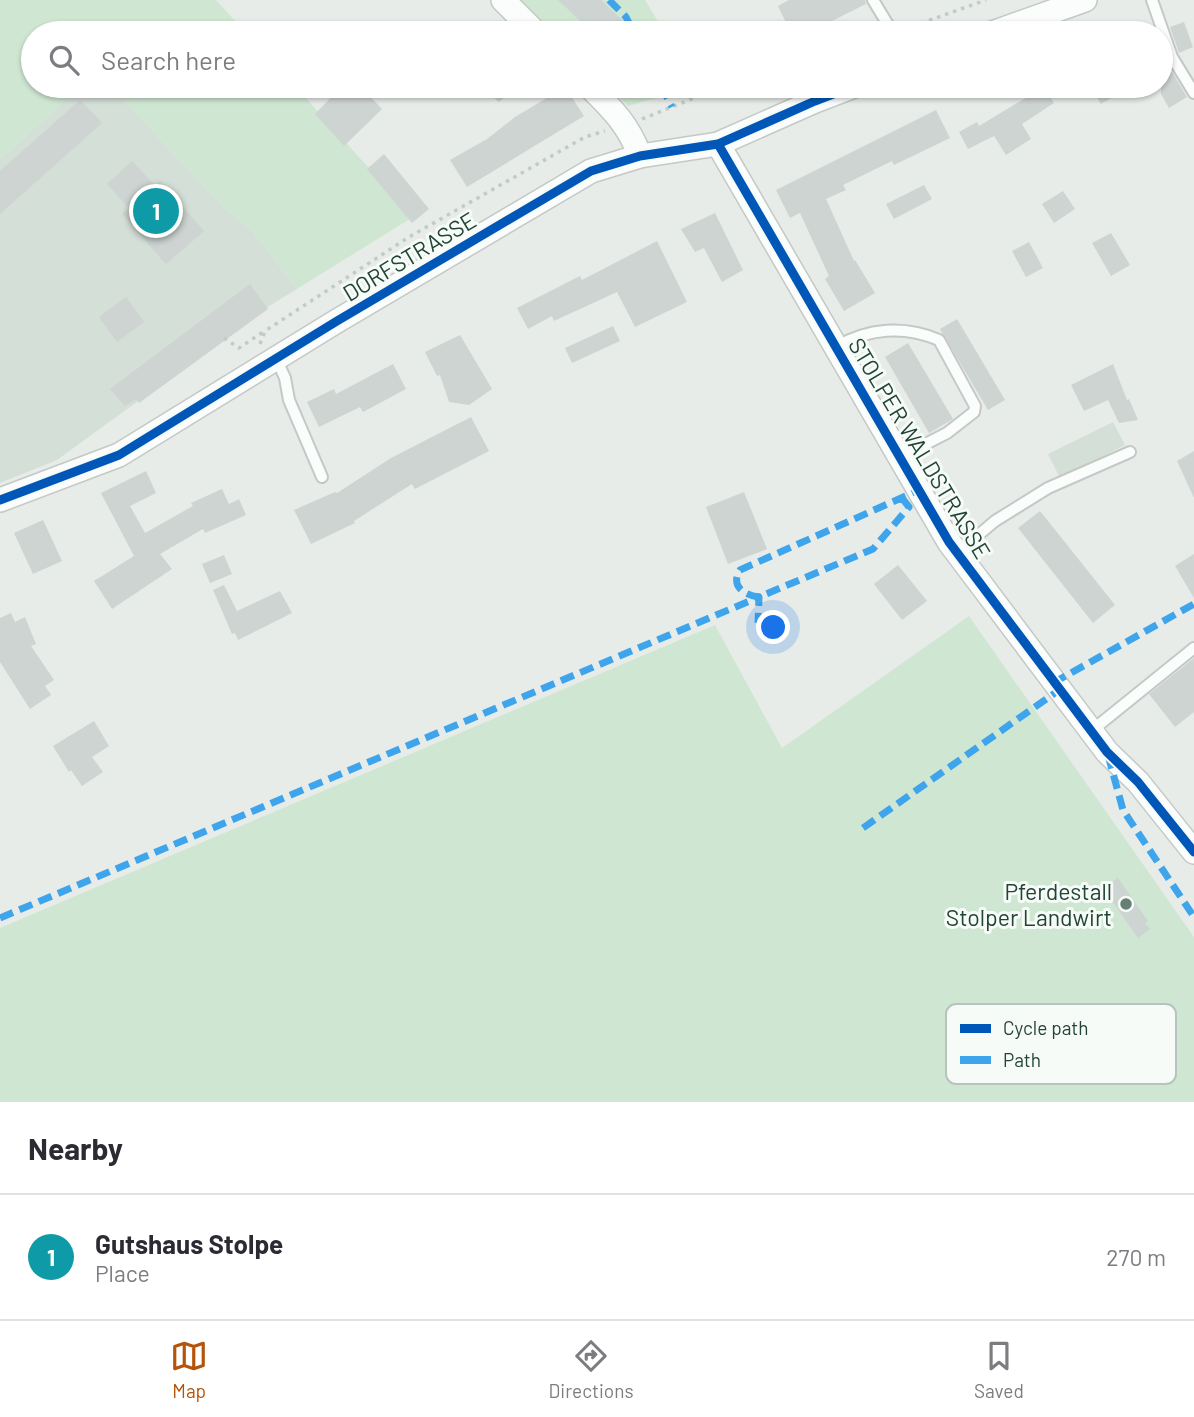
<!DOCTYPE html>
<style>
:root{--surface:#fff;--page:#f2f2f3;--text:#2b2b33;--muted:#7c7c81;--line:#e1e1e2;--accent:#b45309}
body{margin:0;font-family:Barlow,sans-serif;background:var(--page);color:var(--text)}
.you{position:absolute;left:774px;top:628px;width:24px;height:24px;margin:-18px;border:5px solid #fff;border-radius:50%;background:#1a73e8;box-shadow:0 0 0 10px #1a73e833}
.badge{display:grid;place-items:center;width:46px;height:46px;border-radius:50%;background:var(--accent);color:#fff;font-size:23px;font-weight:700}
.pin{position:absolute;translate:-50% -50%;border:4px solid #fff;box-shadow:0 2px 7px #0006}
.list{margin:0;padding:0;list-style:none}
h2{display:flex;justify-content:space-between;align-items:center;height:91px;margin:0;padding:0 28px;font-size:30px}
h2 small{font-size:23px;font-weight:400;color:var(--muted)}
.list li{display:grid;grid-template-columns:46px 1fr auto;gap:21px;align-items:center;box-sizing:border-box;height:126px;padding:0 28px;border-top:2px solid var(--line)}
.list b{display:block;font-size:26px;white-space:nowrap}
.list p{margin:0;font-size:23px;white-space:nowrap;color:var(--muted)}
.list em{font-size:23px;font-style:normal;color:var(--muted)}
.icon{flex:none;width:38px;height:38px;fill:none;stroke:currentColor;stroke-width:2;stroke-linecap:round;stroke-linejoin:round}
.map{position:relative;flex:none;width:1194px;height:1102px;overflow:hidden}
.search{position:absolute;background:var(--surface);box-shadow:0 2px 5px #0004;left:21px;right:21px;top:21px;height:77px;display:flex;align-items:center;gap:18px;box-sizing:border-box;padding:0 24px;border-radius:38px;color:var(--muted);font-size:26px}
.sheet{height:217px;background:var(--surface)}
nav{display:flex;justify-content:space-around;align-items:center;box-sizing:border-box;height:98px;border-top:2px solid var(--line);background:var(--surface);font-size:19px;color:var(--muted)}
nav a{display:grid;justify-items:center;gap:4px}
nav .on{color:var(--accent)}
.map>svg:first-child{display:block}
</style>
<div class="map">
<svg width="1194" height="1102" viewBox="0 0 1194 1102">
<rect width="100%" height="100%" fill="#e7ece9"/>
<g fill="#d4dfd8">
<path d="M81,86H111L225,209L253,231L297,289L266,308L57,460L0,483V159Z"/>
<path d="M1113,422L1125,445L1060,478L1048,454Z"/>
</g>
<g fill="#cfe7d2">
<path d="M0,0H216L246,33H33V86H81L0,159Z"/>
<path d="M521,0H645L665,33H554Z"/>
<path d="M111,86H295L413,217L297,289L253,231L225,209Z"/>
<path d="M608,86H698L628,106Z"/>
<path d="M969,616L1194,937V1102H0V928L715,625L782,748Z"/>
</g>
<g fill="#cdd4d1">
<path d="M558,0H601L624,22L614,33H593Z"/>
<path d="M789,0H865L866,4L808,33H791L778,6Z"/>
<path d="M1184,22L1193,47L1179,53L1170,27Z"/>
<path d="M1172,72L1187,97L1169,108L1161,94V79Z"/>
<path d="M342,86H360L382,109L344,146L315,114Z"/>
<path d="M480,86H520L499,102Z"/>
<path d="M1090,86H1132L1101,104Z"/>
<path d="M565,87L584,116L467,187L450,160L487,139L515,117Z"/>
<path d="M1044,87L1054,103L1022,124L1031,139L1006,155L994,136L968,149L959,132L977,122L979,126Z"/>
<path d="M80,100L102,123L0,214V171Z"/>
<path d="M936,110L950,138L894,165L892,161L843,185L846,190L826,199L854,261L855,260L875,293L844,311L825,279L829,276L800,213L790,218L776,190Z"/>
<path d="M384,154L429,209L412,223L367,169Z"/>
<path d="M132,161L155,186L160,181L204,231L166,264L122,214L129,208L107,184Z"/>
<path d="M924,185L932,199L894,219L886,204Z"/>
<path d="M1063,191L1075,209L1054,223L1042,204Z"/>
<path d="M715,213L743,270L722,282L704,248L695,252L681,229Z"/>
<path d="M1111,233L1130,265L1111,276L1092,243Z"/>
<path d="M657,241L687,302L635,327L617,292L554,321L552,316L528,329L517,308L580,276L582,280Z"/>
<path d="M1029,242L1043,268L1026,277L1012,251Z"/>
<path d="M250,284L268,309L139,403L136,399L125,406L110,389Z"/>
<path d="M126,297L144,322L117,342L99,317Z"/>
<path d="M957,319L1005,400L988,410L940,329Z"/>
<path d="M613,326L620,341L572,363L565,348Z"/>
<path d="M460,335L492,389L469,405L449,402L440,375L437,376L425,352Z"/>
<path d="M908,343L953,419L929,433L885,357Z"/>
<path d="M393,364L406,389L363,412L360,407L319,427L307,402L334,389L336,394Z"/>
<path d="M1113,364L1127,400L1129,399L1138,420L1119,423L1108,400L1084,411L1071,385Z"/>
<path d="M471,417L489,451L415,489L412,484L354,521L355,523L311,544L294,510L335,492L337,493L391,458Z"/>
<path d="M1194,451V498L1177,461Z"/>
<path d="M146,471L156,493L130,506L145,533L193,506L191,503L222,489L229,504L239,499L246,515L205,533L203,529L160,554L172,569L112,609L94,581L134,556L101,493Z"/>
<path d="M744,492L767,549L728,564L706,507Z"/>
<path d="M1040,511L1115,605L1093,623L1018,528Z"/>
<path d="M43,520L62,561L33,574L14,533Z"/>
<path d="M1194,554V598L1175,566Z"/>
<path d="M224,555L232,574L210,583L202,564Z"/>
<path d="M898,565L927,601L902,620L874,584Z"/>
<path d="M224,585L237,611L280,591L292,613L238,640L235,633L232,634L213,590Z"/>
<path d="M11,613L15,622L25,617L36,644L31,646L54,680L45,686L51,695L30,709L0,662V618Z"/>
<path d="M1194,658V712L1175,727L1149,694Z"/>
<path d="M94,721L109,746L92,757L103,772L82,786L71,770L69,772L53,746Z"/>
<path d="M1118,878L1148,921L1145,923L1150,929L1138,938L1103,888Z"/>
</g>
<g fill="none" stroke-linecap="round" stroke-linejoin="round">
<g stroke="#c4c9c6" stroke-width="14">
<g id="lane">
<path d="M873,0L893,33"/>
<path d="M1152,0L1172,57L1194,93"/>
<path d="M836,347C868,328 904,325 939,340L975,406L974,412L947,433L900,457"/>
<path d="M276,358L285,378L289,400L322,477"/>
<path d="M957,553L995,521L1048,488L1130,452"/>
<path d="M1090,732L1194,648"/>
</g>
</g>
<g stroke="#c4c9c6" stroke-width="26">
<g id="street">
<path d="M503,0L536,33"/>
<path d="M992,33L1085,0"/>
<path d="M589,86C612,109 628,124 640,156"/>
<path d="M718,144L949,542L1107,752L1138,782L1194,852"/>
<path d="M0,500L119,455L337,321L591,171L640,156L718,144L815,101L854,86"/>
</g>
</g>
<g stroke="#c2ccc7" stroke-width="3.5" stroke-dasharray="3.5 5" stroke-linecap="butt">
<path d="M905,29L986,0"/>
<path d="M642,119L724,86"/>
<path d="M224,338L239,348L263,332"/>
<path d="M260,344L265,331L409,237L585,137L605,131"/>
</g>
<use href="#lane" stroke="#fbfcfc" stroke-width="10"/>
<use href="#street" stroke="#fbfcfc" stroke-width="23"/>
<g stroke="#3ea4eb" stroke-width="7" stroke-dasharray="14 7" stroke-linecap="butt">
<path d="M609,0L626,17L634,33"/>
<path d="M661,86L672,107"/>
<path d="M902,498L909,507L873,549L759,597C744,595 730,586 740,570L919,490"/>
<path d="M1053,683L1194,604"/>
<path d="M1108,755L1123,810L1194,917"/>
<path d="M863,828L1059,690"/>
<path d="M0,918L759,597L758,623"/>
</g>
<g stroke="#f6fbf8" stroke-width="13">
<g id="cycleway">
<path d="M718,144L949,542L1107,752L1138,782L1194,852"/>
<path d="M0,500L119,455L337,321L591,171L640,156L718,144L815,101L854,86"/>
</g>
</g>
<use href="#cycleway" stroke="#0057b8" stroke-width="9"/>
</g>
<circle fill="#667f74" stroke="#f6fbf8" stroke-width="2.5" cx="1126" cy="904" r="7"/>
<g text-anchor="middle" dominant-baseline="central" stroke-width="6" stroke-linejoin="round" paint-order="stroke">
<g font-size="23" fill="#214435" stroke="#f6fbf8">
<text transform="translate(409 256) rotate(-31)">DORFSTRASSE</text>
<text transform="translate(920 448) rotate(59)">STOLPER WALDSTRASSE</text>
</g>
<g font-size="23" fill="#214435" stroke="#f6fbf8" text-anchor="end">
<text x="1112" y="891">Pferdestall<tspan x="1112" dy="26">Stolper Landwirt</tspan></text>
</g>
</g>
<rect x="946" y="1004" width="230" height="80" rx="10" fill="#f6fbf8" stroke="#b6c4be" stroke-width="2"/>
<rect x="960" y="1024" width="31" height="9" fill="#0057b8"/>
<rect x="960" y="1056" width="31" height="8" fill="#3ea4eb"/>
<g font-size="19" fill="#214435">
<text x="1003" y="1035">Cycle path</text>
<text x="1003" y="1067">Path</text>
</g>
</svg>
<div class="you"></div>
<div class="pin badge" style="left:156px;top:211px;background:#0f9aa8">1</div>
<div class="search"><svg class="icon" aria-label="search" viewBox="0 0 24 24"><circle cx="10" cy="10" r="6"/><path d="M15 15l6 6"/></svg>Search here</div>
</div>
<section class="sheet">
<h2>Nearby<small></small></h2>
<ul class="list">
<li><span class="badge" style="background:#0f9aa8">1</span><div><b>Gutshaus Stolpe</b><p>Place</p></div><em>270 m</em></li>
</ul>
</section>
<nav>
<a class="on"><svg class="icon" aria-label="map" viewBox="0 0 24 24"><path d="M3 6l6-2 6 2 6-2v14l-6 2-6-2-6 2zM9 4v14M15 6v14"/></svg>Map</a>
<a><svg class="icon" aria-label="directions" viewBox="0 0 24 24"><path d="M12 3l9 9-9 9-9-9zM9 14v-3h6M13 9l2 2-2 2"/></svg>Directions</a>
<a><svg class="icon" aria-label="saved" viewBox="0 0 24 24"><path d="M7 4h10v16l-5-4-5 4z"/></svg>Saved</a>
</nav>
